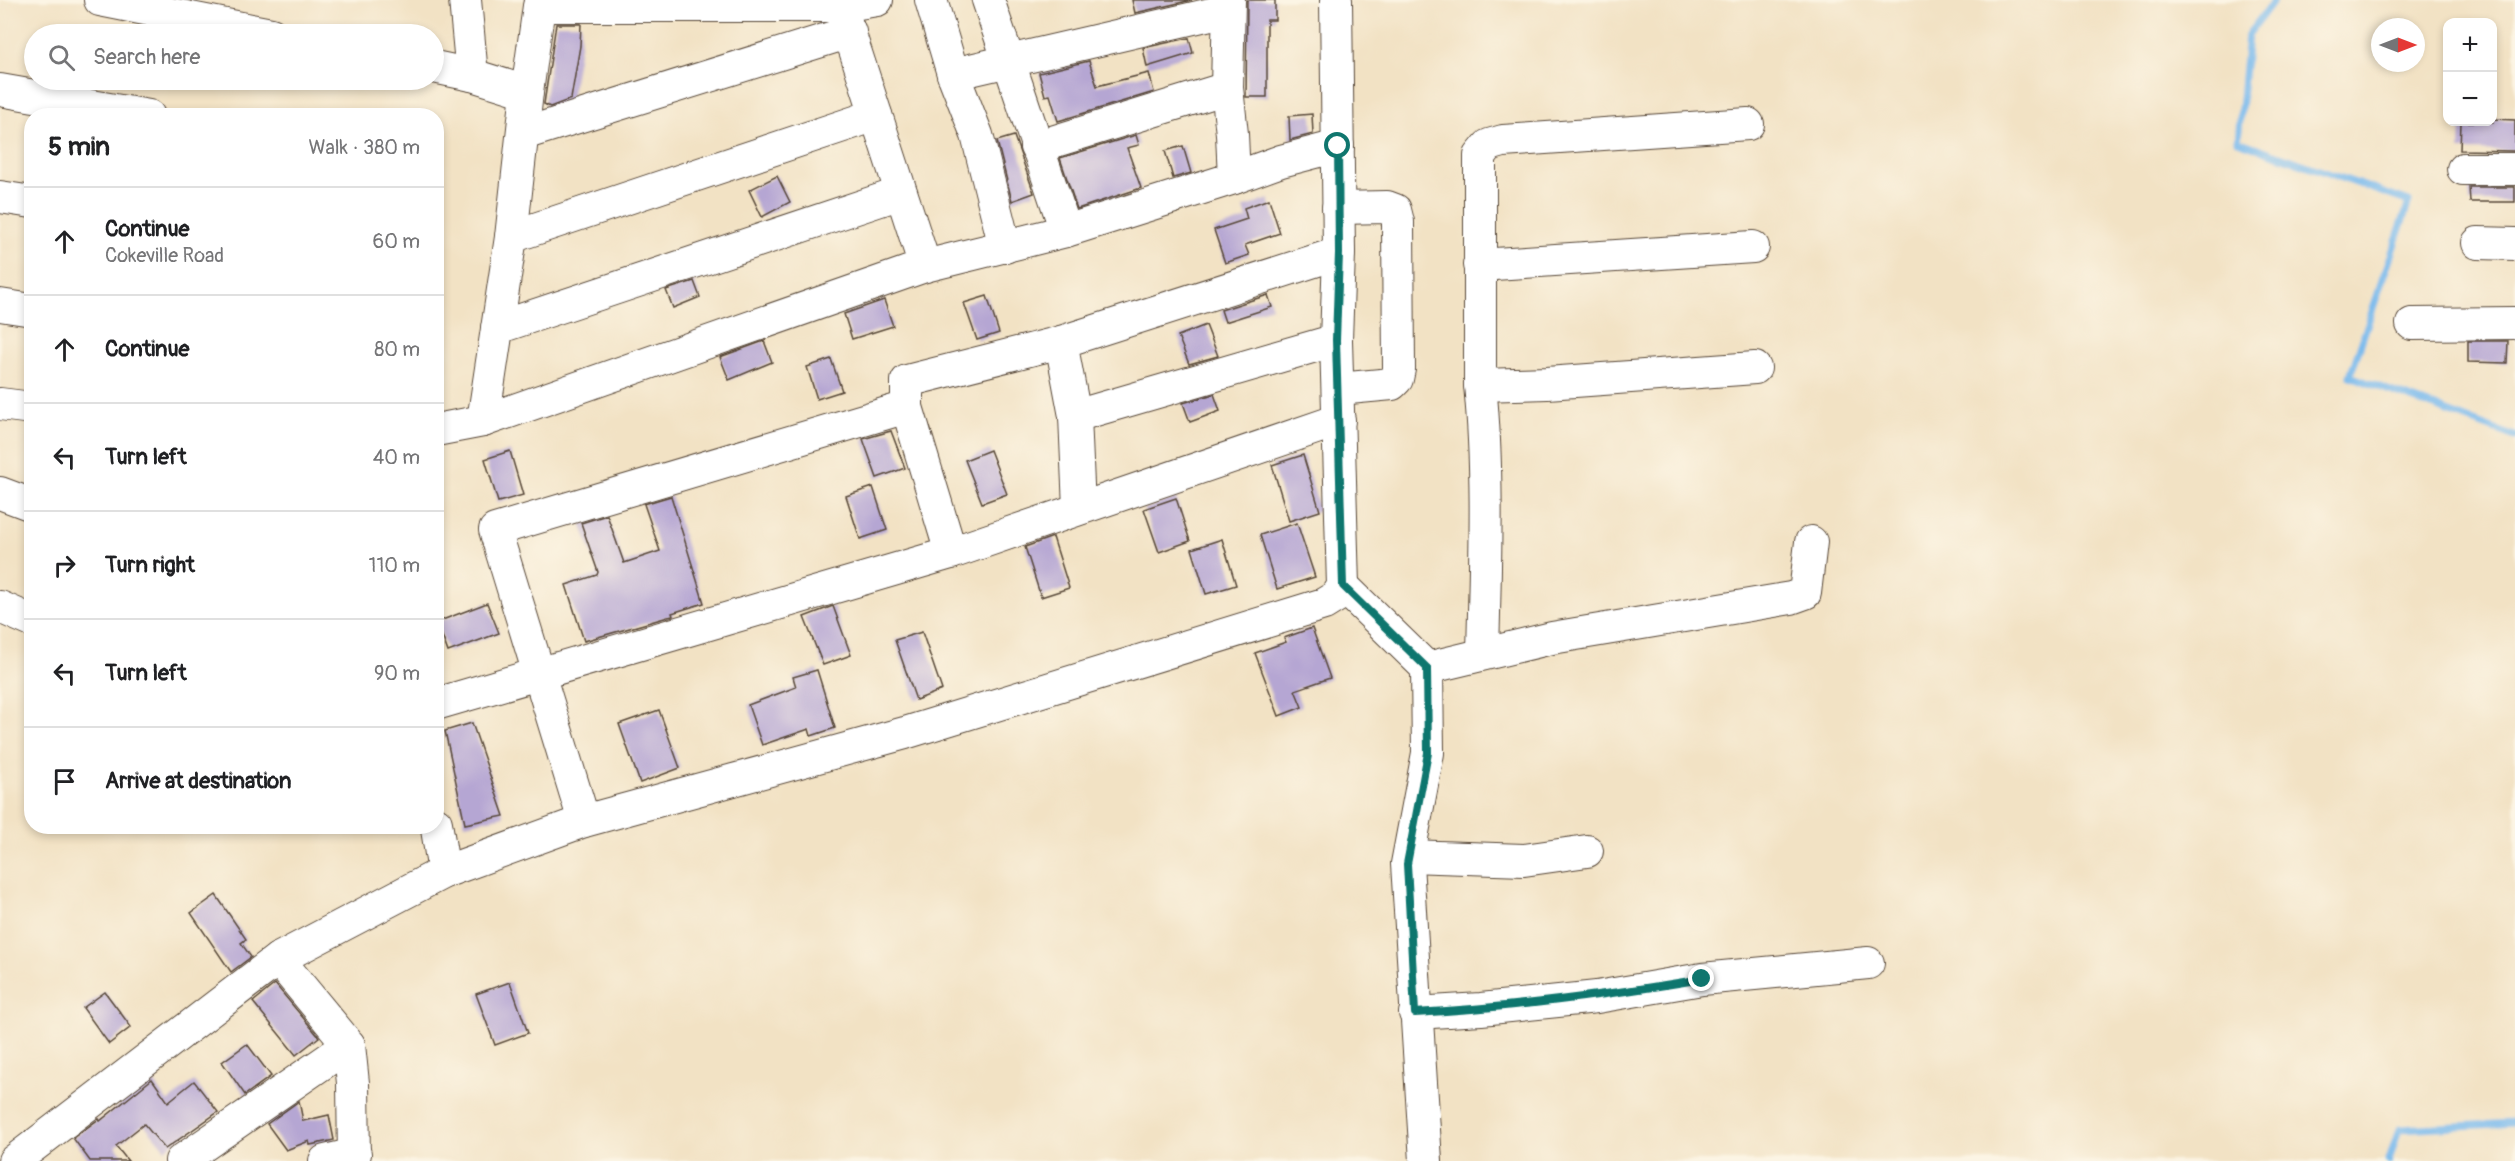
<!DOCTYPE html>
<meta charset="utf-8">
<style>
:root{--surface:#fff;--page:#f6f6f6;--text:#202124;--muted:#757577;--line:#e0e0e0}
body{margin:0;font-family:Pangolin,sans-serif;background:var(--page);color:var(--text)}
.controls{position:absolute;right:18px;top:18px;display:grid;overflow:hidden;border-radius:12px;box-shadow:0 3px 9px #0003}
.controls button{width:54px;height:54px;display:grid;place-items:center;padding:0;border:0;border-bottom:2px solid var(--line);background:var(--surface);color:var(--text);font:30px sans-serif}
.compass{position:absolute;left:2371px;top:18px;width:54px;height:54px;border-radius:50%;background:var(--surface);box-shadow:0 3px 9px #0003;rotate:90deg}
.stop{position:absolute;width:18px;height:18px;margin:-14px;border:4px solid #0f766e;border-radius:50%;background:#fff}
.stop.end{background:#0f766e;border-color:#fff;box-shadow:0 2px 6px #0008}
.list{margin:0;padding:0;list-style:none}
h2{display:flex;justify-content:space-between;align-items:center;height:78px;margin:0;padding:0 24px;font-size:26px}
h2 small{font-size:20px;font-weight:400;color:var(--muted)}
.list li{display:grid;grid-template-columns:39px 1fr auto;gap:18px;align-items:center;box-sizing:border-box;height:108px;padding:0 24px;border-top:2px solid var(--line)}
.list b{display:block;font-size:22px;white-space:nowrap}
.list p{margin:0;font-size:20px;white-space:nowrap;color:var(--muted)}
.list em{font-size:20px;font-style:normal;color:var(--muted)}
.icon{flex:none;width:33px;height:33px;fill:none;stroke:currentColor;stroke-width:2;stroke-linecap:round;stroke-linejoin:round}
.map{position:relative;flex:none;width:2515px;height:1161px;overflow:hidden}
.search{position:absolute;background:var(--surface);box-shadow:0 3px 9px #0003;left:24px;top:24px;width:420px;height:66px;display:flex;align-items:center;gap:15px;box-sizing:border-box;padding:0 21px;border-radius:33px;color:var(--muted);font-size:22px}
.panel{position:absolute;background:var(--surface);box-shadow:0 3px 9px #0003;left:24px;top:108px;width:420px;height:726px;border-radius:24px}
.map>svg:first-child{display:block}
</style>
<div class="map">
<svg width="2515" height="1161" viewBox="0 0 2515 1161">
<rect width="100%" height="100%" fill="#fcf5e5"/>
<filter id="ink" filterUnits="userSpaceOnUse"><feTurbulence type="fractalNoise" baseFrequency=".0167" numOctaves="2"/><feDisplacementMap in="SourceGraphic" scale="12" xChannelSelector="R" yChannelSelector="G"/><feConvolveMatrix kernelMatrix="1 2 1 2 8 2 1 2 1" color-interpolation-filters="sRGB"/></filter>
<filter id="wash" filterUnits="userSpaceOnUse"><feTurbulence type="fractalNoise" baseFrequency=".008" numOctaves="4" result="noise"/><feDisplacementMap in="SourceGraphic" scale="24" xChannelSelector="R" yChannelSelector="G"/><feGaussianBlur stdDeviation="1.35" result="paint"/><feColorMatrix in="noise" values="0 0 0 0 0 0 0 0 0 0 0 0 0 0 0 0 0 1.4 0 .05"/><feComposite in="paint" operator="in"/></filter>
<g filter="url(#wash)">
<rect width="100%" height="100%" fill="#f2e2c4"/>
<g fill="none" stroke-linecap="round" stroke-linejoin="round">
<g stroke="#78b9ed" stroke-width="7">
<path d="M2274,0L2248,35L2238,141L2409,202L2350,376L2515,437"/>
<path d="M2389,1161L2399,1129L2515,1123"/>
</g>
</g>
<g id="blocks">
<g fill="#b5a6d3">
<path d="M1132,0H1192L1135,13Z"/>
<path d="M1247,0H1275V20H1267V97H1246Z"/>
<path d="M556,24H581L580,46L571,99L550,107L544,104Z"/>
<path d="M1189,38L1193,53L1147,67L1143,48Z"/>
<path d="M1089,61L1097,86L1149,73L1154,92L1058,121L1050,95L1045,96L1039,73Z"/>
<path d="M1312,114L1313,134L1290,140L1289,116Z"/>
<path d="M2493,119L2515,120V151L2460,150L2461,122H2493Z"/>
<path d="M1136,135L1139,145L1127,148L1141,188L1077,209L1060,158Z"/>
<path d="M1014,136L1034,193L1012,201L997,141Z"/>
<path d="M1183,146L1191,173L1173,178L1165,151Z"/>
<path d="M777,176L790,202L762,217L749,190Z"/>
<path d="M2469,187H2515V202H2470Z"/>
<path d="M1269,199L1280,233L1245,245L1249,255L1225,263L1214,230L1247,219L1244,208Z"/>
<path d="M694,281L700,297L673,308L666,290Z"/>
<path d="M1268,295L1272,307L1225,322L1221,310Z"/>
<path d="M987,296L999,333L977,340L964,303Z"/>
<path d="M884,300L893,326L852,339L844,314Z"/>
<path d="M1206,325L1218,356L1189,364L1178,336Z"/>
<path d="M764,341L772,362L729,380L720,357Z"/>
<path d="M2468,341H2508L2507,363L2468,362Z"/>
<path d="M831,359L842,391L817,399L807,367Z"/>
<path d="M1214,394L1220,411L1190,422L1183,403Z"/>
<path d="M891,431L905,468L877,478L863,439Z"/>
<path d="M990,450L1007,494L982,503L965,460Z"/>
<path d="M510,451L523,495L498,502L485,459Z"/>
<path d="M1303,455L1320,511L1289,521L1272,465Z"/>
<path d="M873,487L887,530L860,539L846,496Z"/>
<path d="M671,496L704,603L672,613L673,616L668,617L584,641L566,585L597,575L598,572L581,523L607,515L624,563L660,551L644,504Z"/>
<path d="M1176,498L1190,541L1159,552L1144,509Z"/>
<path d="M1297,523L1315,577L1277,589L1260,535Z"/>
<path d="M1053,537L1069,588L1041,597L1025,547Z"/>
<path d="M1222,539L1236,585L1206,594L1192,549Z"/>
<path d="M487,603L499,633L448,652L437,622Z"/>
<path d="M833,606L851,655L823,665L804,617Z"/>
<path d="M1312,628L1330,678L1295,690L1302,707L1279,716L1255,653L1286,642L1284,638Z"/>
<path d="M922,632L942,690L916,700L895,640Z"/>
<path d="M817,670L835,728L811,736L809,729L762,745L748,705L796,687L793,677Z"/>
<path d="M659,710L680,768L640,783L619,724Z"/>
<path d="M472,723L504,816L465,824L445,731Z"/>
<path d="M216,895L246,939L241,943L251,957L231,972L191,913Z"/>
<path d="M510,982L528,1033L495,1045L476,994Z"/>
<path d="M275,984L319,1037L296,1055L253,1002Z"/>
<path d="M105,992L131,1027L109,1044L83,1008Z"/>
<path d="M247,1044L271,1076L245,1095L222,1062Z"/>
<path d="M152,1079L168,1102L194,1081L218,1112L165,1149L144,1124L116,1146L128,1161H90L73,1138L99,1119L100,1121Z"/>
<path d="M299,1101L303,1121L329,1115L334,1140L310,1145L309,1141L286,1150L267,1124Z"/>
</g>
</g>
</g>
<g filter="url(#ink)">
<use href="#blocks" fill-opacity="0" stroke="#564637" stroke-width="1.5"/>
<g fill="none" stroke-linecap="round" stroke-linejoin="round">
<g stroke="#564637" stroke-width="34">
<g id="minor">
<path d="M100,0L271,34"/>
<path d="M465,0L472,75L527,92"/>
<path d="M931,0L953,74L977,135L1005,247"/>
<path d="M988,0L1066,231"/>
<path d="M1229,0L1227,88L1232,134L1234,178"/>
<path d="M843,13L925,266"/>
<path d="M434,67L472,75"/>
<path d="M953,74L1228,10"/>
<path d="M0,90L149,116"/>
<path d="M523,134L850,32"/>
<path d="M1036,147L1227,88"/>
<path d="M2463,169H2515"/>
<path d="M0,197L32,202"/>
<path d="M511,237L876,115"/>
<path d="M2478,243L2515,244"/>
<path d="M1479,265L1753,247"/>
<path d="M0,305L32,310"/>
<path d="M2412,324L2515,323"/>
<path d="M497,328L901,193"/>
<path d="M1061,342L1075,416L1079,508"/>
<path d="M1480,385L1547,383L1755,368"/>
<path d="M1338,389L1392,384L1397,379L1399,369L1398,222L1395,210L1387,207L1338,208"/>
<path d="M0,404L32,408"/>
<path d="M1075,416L1336,340"/>
<path d="M483,421L511,237L527,92L539,6H841L877,0"/>
<path d="M436,430L483,421L925,266L1066,231L1234,178L1281,161L1338,146"/>
<path d="M0,493L32,505"/>
<path d="M951,553L907,407V381L1061,342L1339,253"/>
<path d="M1343,586L1427,668L1428,753L1407,864L1426,1161"/>
<path d="M0,607L32,621"/>
<path d="M1483,654C1485,565 1489,474 1480,385V156L1489,145L1503,141L1748,124"/>
<path d="M1427,668L1552,638L1791,598L1805,593L1811,542"/>
<path d="M436,704L951,553L1339,420"/>
<path d="M584,821L495,530L907,407"/>
<path d="M436,823L444,872"/>
<path d="M1409,856L1524,860L1587,851"/>
<path d="M278,959L349,1045L353,1083L354,1161"/>
<path d="M1415,1013L1481,1009L1597,997L1702,979L1868,963"/>
<path d="M14,1161L278,959L444,872L584,821L905,733L1324,604L1337,596L1343,586L1336,340L1339,253L1336,0"/>
<path d="M181,1161L349,1045"/>
<path d="M325,1161L355,1154"/>
</g>
</g>
<use href="#minor" stroke="#fff" stroke-width="32"/>
</g>
</g>
<g fill="none" stroke-linecap="round" stroke-linejoin="round" filter="url(#ink)">
<path stroke="#0f766e" stroke-width="8" d="M1338,146L1339,253L1336,340L1343,586L1427,668L1428,753L1407,864L1415,1013C1512,1008 1607,995 1702,979"/>
</g>
</svg>
<div class="controls">
<button>+</button>
<button>−</button>
</div>
<svg class="compass" viewBox="-18 -18 36 36"><path d="M0-13l5 13h-10z" fill="#e53935"/><path d="M0 13l5-13h-10z" fill="#757577"/></svg>
<div class="stop" style="left:1338px;top:146px"></div>
<div class="stop end" style="left:1702px;top:979px"></div>
<div class="search"><svg class="icon" aria-label="search" viewBox="0 0 24 24"><circle cx="10" cy="10" r="6"/><path d="M15 15l6 6"/></svg>Search here</div>
<section class="panel">
<h2>5 min<small>Walk · 380 m</small></h2>
<ul class="list">
<li><svg class="icon" aria-label="ahead" viewBox="0 0 24 24"><path d="M12 20V5M6 11l6-6 6 6"/></svg><div><b>Continue</b><p>Cokeville Road</p></div><em>60 m</em></li>
<li><svg class="icon" aria-label="ahead" viewBox="0 0 24 24"><path d="M12 20V5M6 11l6-6 6 6"/></svg><div><b>Continue</b></div><em>80 m</em></li>
<li><svg class="icon" aria-label="left" viewBox="0 0 24 24"><path d="M17 20v-9H6M10 6l-5 5 5 5"/></svg><div><b>Turn left</b></div><em>40 m</em></li>
<li><svg class="icon" aria-label="right" viewBox="0 0 24 24"><path d="M7 20v-9h11M14 6l5 5-5 5"/></svg><div><b>Turn right</b></div><em>110 m</em></li>
<li><svg class="icon" aria-label="left" viewBox="0 0 24 24"><path d="M17 20v-9H6M10 6l-5 5 5 5"/></svg><div><b>Turn left</b></div><em>90 m</em></li>
<li><svg class="icon" aria-label="arrive" viewBox="0 0 24 24"><path d="M6 21V4h12l-3 4 3 4H6"/></svg><div><b>Arrive at destination</b></div></li>
</ul>
</section>
</div>
